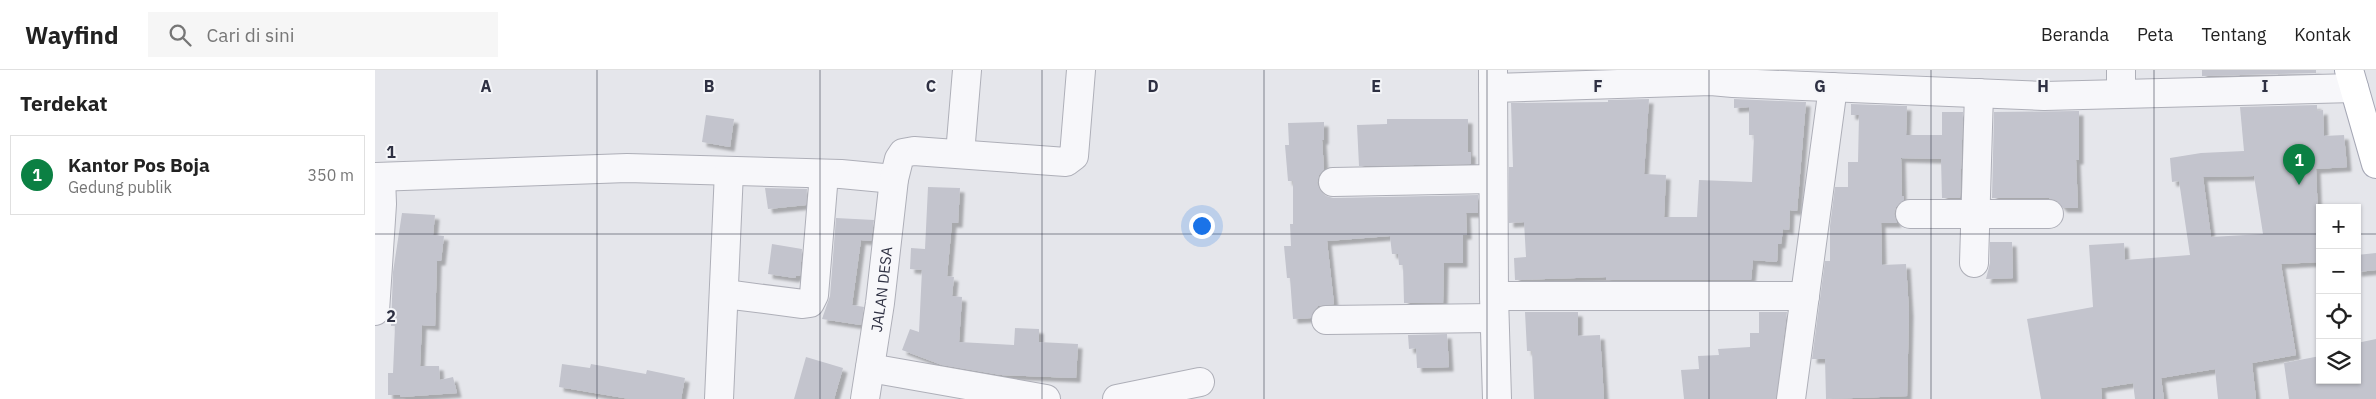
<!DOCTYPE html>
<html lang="id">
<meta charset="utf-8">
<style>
:root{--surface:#fff;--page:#f6f6f6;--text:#222;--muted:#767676;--line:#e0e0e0;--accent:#0b8043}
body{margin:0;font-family:"IBM Plex Sans",sans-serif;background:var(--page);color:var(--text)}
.controls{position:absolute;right:15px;bottom:15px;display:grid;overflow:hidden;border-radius:0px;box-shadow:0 1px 4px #0004}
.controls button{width:45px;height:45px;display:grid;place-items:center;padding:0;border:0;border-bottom:1px solid var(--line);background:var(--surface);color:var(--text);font:25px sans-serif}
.you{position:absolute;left:826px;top:155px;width:18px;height:18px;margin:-12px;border:4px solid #fff;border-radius:50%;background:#1a73e8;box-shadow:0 0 0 8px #1a73e833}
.badge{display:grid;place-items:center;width:32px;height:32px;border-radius:50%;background:var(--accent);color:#fff;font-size:16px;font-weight:700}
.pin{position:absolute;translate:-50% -41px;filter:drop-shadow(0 1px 2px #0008)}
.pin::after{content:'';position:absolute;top:26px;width:18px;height:15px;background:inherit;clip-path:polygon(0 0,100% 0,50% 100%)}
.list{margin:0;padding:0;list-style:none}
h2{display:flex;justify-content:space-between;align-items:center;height:65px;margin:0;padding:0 20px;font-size:21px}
h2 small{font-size:16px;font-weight:400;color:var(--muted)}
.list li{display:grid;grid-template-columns:32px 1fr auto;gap:15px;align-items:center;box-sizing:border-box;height:80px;margin:0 10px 10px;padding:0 10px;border:1px solid var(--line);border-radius:0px}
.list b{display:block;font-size:19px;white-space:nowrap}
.list p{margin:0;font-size:16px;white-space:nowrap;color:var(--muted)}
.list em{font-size:16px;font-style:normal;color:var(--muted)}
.icon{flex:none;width:28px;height:28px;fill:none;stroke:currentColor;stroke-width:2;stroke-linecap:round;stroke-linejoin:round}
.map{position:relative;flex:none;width:2001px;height:329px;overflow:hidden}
header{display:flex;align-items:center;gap:30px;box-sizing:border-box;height:70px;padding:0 25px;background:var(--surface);border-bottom:1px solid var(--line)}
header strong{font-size:24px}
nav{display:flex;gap:28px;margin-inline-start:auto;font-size:18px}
.search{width:350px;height:45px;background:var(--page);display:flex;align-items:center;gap:12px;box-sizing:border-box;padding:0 18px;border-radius:0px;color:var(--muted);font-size:19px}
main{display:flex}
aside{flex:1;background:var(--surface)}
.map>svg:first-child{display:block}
</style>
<header>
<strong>Wayfind</strong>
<div class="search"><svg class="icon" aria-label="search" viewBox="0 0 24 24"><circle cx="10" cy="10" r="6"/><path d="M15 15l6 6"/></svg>Cari di sini</div>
<nav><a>Beranda</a><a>Peta</a><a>Tentang</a><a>Kontak</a></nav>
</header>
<main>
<aside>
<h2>Terdekat<small></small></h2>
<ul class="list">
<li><span class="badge">1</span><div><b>Kantor Pos Boja</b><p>Gedung publik</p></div><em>350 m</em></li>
</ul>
</aside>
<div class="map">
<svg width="2001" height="329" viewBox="0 0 2001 329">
<defs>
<filter id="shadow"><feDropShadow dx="4.5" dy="4.5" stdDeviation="1" flood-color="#0004"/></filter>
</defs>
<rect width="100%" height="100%" fill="#e5e6eb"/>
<g fill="#c3c4cd" fill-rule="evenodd" filter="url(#shadow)">
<path d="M1827,0H1941V3L1827,6Z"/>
<path d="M1274,29L1269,104L1291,105L1289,147H1322L1324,110L1377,112L1379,65H1374V37L1359,38V29L1431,32L1422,141L1415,140L1414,160L1408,159L1406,174H1403L1402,192L1378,190L1376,210H1231V207L1140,210L1139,188L1151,187L1149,152L1134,153V97H1138L1136,33L1233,32V30Z"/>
<path d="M1476,34L1532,36L1531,65H1567V42H1588L1585,128H1567L1566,89L1526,88L1527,126H1529V130L1521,137L1519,144L1522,153H1506L1507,195L1531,194L1534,242L1532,326L1451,329L1450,289H1437L1450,191H1455V156L1460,117H1473V92H1483L1484,45H1476Z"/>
<path d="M1942,35V41L1948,40L1949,66L1969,65L1972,97L1941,99L1945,192L1906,194L1921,285L1877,293L1881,329H1843L1840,299L1786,308L1789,329H1760L1758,313L1726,318L1727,329H1666L1652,249L1718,237L1714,175L1749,173L1750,190L1815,185L1804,111L1797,112L1795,88L1826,83L1869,81L1865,37ZM1879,106L1888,164L1836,167L1828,107Z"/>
<path d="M1704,41V90H1701L1703,138H1688L1682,131L1674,128H1617L1619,42Z"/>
<path d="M331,45L359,49L355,77L327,72Z"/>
<path d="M1012,49H1093V82H1096V94L984,96L982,55L1012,54Z"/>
<path d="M949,52V70H947L949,99L944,105L942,113L945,120L951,126L958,128L1103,125V143H1091L1092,165H1088V193H1069L1068,233H1029L1028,195H1024L1023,184H1017L1015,166L952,171L959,234L943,236L938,242L936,248L918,249L915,208H912L909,176H916L915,154H918V111H913L910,75H914L913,53Z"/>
<path d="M553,117L585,118L583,153H577L572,206L579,207L577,226L587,227L584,272L639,275L640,258L664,259V272L703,274L701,308L626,305L567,295L527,280L535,259L544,262L547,200L535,199L536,178L550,179Z"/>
<path d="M390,118L432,119L431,135L393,139Z"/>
<path d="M27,143L60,145L58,165L69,166L66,191H62L60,256L47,255L45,296H64L65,310L78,307L82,323L26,327L25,325H13V303H18L20,256H16L18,202Z"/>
<path d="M461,148L499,150L496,171L486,170L477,235L489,237L486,255L447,249L455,226Z"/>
<path d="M1615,172H1637L1638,208L1611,209L1615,193Z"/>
<path d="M397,174L427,179L425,206H421L420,208L393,204Z"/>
<path d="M2001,183V200L1982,202V185Z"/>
<path d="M1150,242H1203V266L1225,265L1229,329H1159L1157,281H1152Z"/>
<path d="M1384,242H1412L1401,329H1309L1306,300L1324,299L1323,286L1344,285L1343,279L1375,277V263H1384Z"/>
<path d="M1072,264L1074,297L1042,298L1041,278L1034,279L1033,265Z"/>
<path d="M2001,269V329H1914L1909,293L1945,286V310H1982V273Z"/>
<path d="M431,287L468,298L459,329H419Z"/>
<path d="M187,294L215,298L216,294L271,304L272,300L310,308L306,329H255L184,317Z"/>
</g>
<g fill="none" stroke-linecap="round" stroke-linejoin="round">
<g stroke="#aeafb8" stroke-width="30">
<g id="minor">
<path d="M1746,0V24"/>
<path d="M1118,1L1119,226L1122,329"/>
<path d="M1118,18L1336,11L1358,13L1669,26L1979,18"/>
<path d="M585,84L592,0"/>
<path d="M0,107L252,98L466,104L519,109"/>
<path d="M958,112L1118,109"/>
<path d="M1535,144H1674"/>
<path d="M1599,193L1604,23"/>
<path d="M350,224L428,234L435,233L439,225L449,104"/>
<path d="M1119,226H1430"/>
<path d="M0,241L7,134L6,107"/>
<path d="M951,250L1119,248"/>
<path d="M495,298L671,329"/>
<path d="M344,329L354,101"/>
<path id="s1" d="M490,329L505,233L519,109L524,89L528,83L539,81L691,92L699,86L706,0"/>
<path d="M742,329L825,312"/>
<path d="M1416,329L1458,17"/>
</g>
</g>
<g stroke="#a5a7b5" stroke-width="30">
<path id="major" d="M1974,0L2001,94"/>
</g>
<use href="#minor" stroke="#f7f7fa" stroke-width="28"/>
<use href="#major" stroke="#fff" stroke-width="28"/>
</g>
<path fill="none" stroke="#2e3042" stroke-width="1" stroke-opacity="0.55" d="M222,0V329M445,0V329M667,0V329M889,0V329M1112,0V329M1334,0V329M1556,0V329M1779,0V329M0,164H1945M1982,164H2001"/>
<g text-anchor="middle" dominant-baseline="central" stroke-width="4" stroke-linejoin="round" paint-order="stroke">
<g font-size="15" fill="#2e3042" stroke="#f4f5f8">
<text stroke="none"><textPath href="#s1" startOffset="111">JALAN DESA</textPath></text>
</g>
</g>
<g font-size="16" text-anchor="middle" font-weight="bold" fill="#2e3042" stroke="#f4f5f8" stroke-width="4" stroke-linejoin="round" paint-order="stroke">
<text x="111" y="22">A</text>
<text x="334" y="22">B</text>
<text x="556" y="22">C</text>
<text x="778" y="22">D</text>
<text x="1001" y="22">E</text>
<text x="1223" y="22">F</text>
<text x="1445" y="22">G</text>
<text x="1668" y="22">H</text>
<text x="1890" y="22">I</text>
<text x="16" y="88">1</text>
<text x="16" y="252">2</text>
</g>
</svg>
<div class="controls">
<button>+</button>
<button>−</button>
<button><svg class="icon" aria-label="locate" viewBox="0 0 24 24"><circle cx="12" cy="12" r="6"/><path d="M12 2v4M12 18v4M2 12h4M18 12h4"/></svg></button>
<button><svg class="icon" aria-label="layers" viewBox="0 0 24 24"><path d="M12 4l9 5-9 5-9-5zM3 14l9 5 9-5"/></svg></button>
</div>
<div class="you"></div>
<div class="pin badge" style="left:1924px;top:115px">1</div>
</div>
</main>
